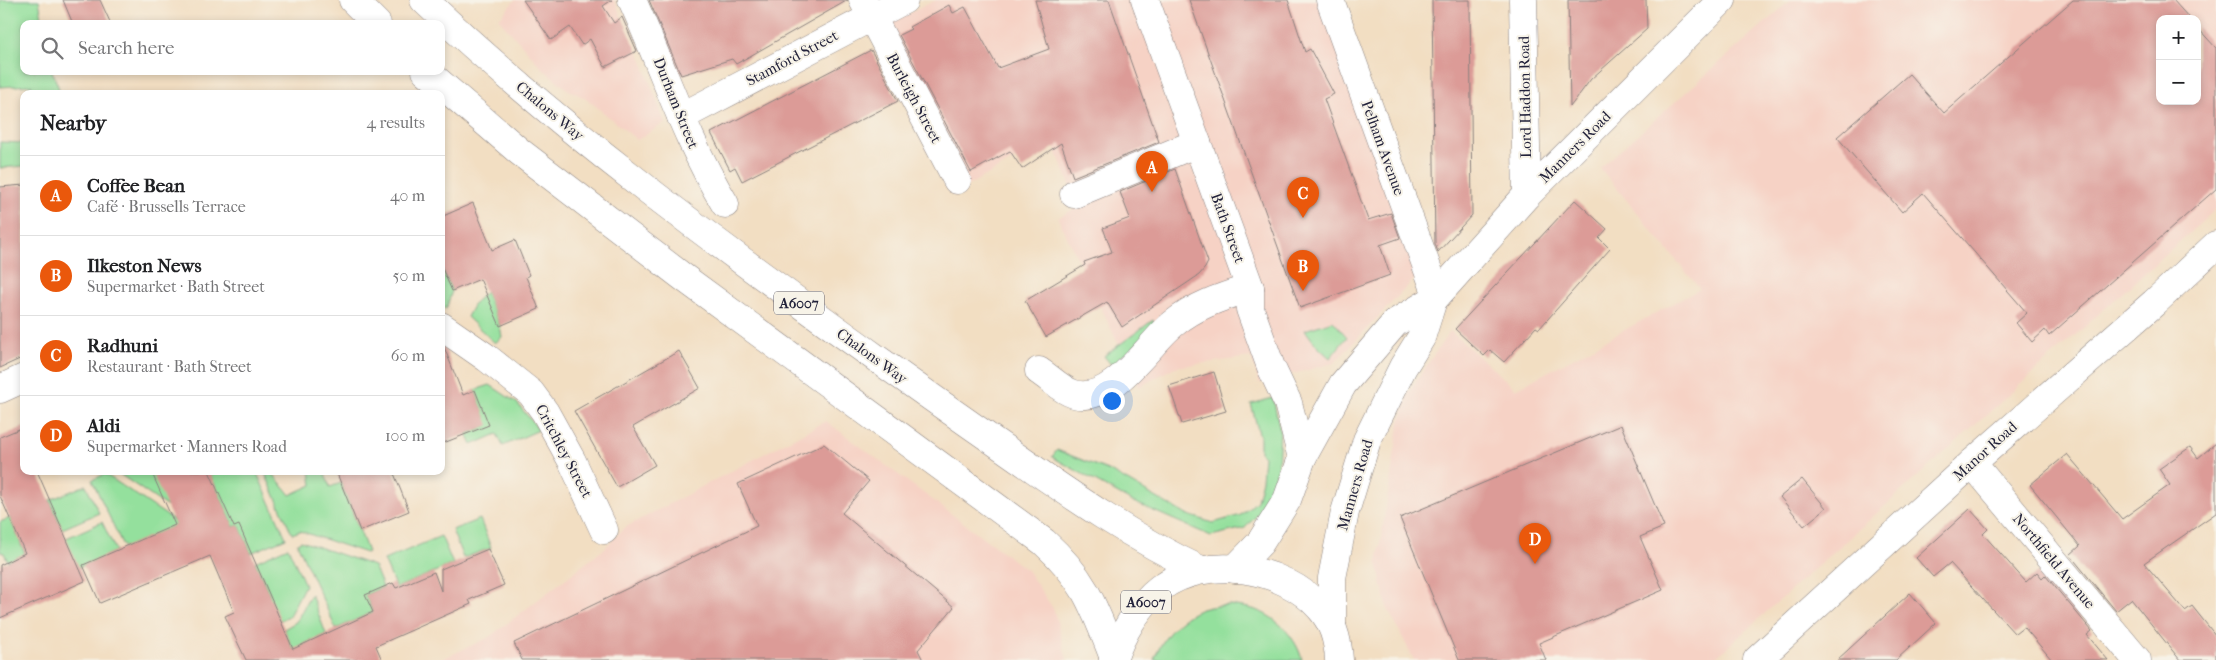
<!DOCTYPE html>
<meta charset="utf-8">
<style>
:root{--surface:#fff;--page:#f2f2f2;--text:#202124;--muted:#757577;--line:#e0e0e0;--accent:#ea580c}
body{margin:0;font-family:"IM FELL French Canon",serif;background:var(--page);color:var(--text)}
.controls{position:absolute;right:15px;top:15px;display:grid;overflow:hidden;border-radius:10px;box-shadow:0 2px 8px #0003}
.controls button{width:45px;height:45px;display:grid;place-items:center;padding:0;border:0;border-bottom:1px solid var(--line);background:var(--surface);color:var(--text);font:25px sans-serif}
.you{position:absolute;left:1111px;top:400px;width:18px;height:18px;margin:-12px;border:4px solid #fff;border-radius:50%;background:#1a73e8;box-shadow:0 0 0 8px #1a73e833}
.badge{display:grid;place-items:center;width:32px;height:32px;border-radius:50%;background:var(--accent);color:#fff;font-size:16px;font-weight:700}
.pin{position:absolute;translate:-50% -41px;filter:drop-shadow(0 1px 2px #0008)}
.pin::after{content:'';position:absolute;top:26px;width:18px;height:15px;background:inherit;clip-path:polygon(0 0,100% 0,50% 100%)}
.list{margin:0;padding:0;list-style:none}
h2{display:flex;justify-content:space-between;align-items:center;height:65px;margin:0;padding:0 20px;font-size:21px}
h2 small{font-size:16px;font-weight:400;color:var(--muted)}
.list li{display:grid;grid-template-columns:32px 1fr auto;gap:15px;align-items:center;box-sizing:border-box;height:80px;padding:0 20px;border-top:1px solid var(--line)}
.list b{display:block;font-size:19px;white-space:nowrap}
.list p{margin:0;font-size:16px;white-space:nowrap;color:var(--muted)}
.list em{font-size:16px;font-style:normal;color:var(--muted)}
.icon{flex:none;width:28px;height:28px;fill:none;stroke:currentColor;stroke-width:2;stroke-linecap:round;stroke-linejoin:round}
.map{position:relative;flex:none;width:2216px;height:660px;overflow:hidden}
.search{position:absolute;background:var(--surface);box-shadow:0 2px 8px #0003;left:20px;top:20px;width:425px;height:55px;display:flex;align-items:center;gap:12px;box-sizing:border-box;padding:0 18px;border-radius:10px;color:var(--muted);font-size:19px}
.panel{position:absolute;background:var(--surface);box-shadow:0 2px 8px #0003;left:20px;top:90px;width:425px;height:385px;border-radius:10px}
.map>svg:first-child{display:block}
</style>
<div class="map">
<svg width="2216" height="660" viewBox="0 0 2216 660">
<rect width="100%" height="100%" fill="#f7f3e8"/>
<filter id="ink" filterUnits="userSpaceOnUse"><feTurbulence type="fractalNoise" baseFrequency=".02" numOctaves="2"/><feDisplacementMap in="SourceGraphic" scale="10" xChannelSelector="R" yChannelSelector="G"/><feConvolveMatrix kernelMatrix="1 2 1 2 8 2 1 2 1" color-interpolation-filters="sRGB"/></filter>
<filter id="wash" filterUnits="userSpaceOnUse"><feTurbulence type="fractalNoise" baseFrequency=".0096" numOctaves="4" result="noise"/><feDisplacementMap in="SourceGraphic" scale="20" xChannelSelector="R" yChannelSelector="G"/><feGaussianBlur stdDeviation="1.12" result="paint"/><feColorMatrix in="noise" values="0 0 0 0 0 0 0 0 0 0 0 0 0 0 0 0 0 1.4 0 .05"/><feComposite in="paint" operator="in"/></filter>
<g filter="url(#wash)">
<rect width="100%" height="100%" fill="#f2dec2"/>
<g fill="#f6d2c5" fill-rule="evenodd">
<path d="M515,0H614L641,58L665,123L637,140L587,99L567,89L542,68L499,19Z"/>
<path d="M936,0H1324L1421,272L1334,363L1259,383L1251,357L1175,367L1139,387L1058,218L1079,206L1051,139L953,194L915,126L890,23Z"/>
<path d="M1791,0H2216V209L1713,660H1414L1387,607L1377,563L1399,426L1408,393L1450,331L1516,389L1700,289L1600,168ZM2160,19H2197V101H2160Z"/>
<path d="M826,421L1027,570L1054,610L1067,660H440L488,638L603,550L624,528Z"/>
</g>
<g fill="#94e09d" stroke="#5b816c">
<path d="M0,0H39L43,24H24V71H52L61,94H36L31,85L0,87Z"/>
<path d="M0,142L24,143V166L0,168Z"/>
<path d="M441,266L452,291L446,309L441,306Z"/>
<path d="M486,292L500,326L502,337L495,343L467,317L475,302Z"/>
<path d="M1153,320L1156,325L1113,367L1104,356Z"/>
<path d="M1333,321L1347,337L1330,358L1317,346L1305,330Z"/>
<path d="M490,385L517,403L539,430L503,446L497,434L472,445L467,434L488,425L475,390Z"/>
<path d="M1273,398L1280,430L1278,468L1264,508L1245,528L1211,536L1131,501L1052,457L1057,450L1110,471L1185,514L1213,523L1241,515L1257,501L1262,480L1264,456L1260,452V437L1251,404Z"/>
<path d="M115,471H151L179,515Z"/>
<path d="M218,471H256L286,538L251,553L239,525L234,527L210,474Z"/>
<path d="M264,471H271L290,495L312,485L310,471H324L330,487L341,483L368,552L366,553L300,531L292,534Z"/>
<path d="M105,474L172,519L176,525L124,548L92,480Z"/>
<path d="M86,485L99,513L62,529L50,500Z"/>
<path d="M10,518L25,554L8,561L4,553L0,552V522Z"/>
<path d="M480,519L491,548L463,558L452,530Z"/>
<path d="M102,522L116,551L75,569L62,540Z"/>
<path d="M441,536L453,564L396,588L384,560Z"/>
<path d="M301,541L374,566L383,587L365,595L373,612L336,629L297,543Z"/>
<path d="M288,547L305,585L289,616L273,624L263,600L270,596L255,562Z"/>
<path d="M311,594L326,634L293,649L284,629L296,622Z"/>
<path d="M1230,605C1239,607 1250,607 1258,611C1278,618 1297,639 1302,660H1154C1162,638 1179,617 1202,609C1211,606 1221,606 1230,605Z"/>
</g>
<g id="blocks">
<g fill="#dc9b97">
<path d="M63,0H100L111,24H73Z"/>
<path d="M523,0H612L603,6L614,23L622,17L637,51L605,67L590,39L582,45L570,27L551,40Z"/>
<path d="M649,0H848L736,64L732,59L681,75Z"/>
<path d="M1035,0H1109L1159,142L1073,177L1061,143L1022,169L1010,151L971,172L899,35L911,29L909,27L949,5L953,13L965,7L998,68L1049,49Z"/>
<path d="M1189,0H1288L1305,52L1310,49L1334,94L1324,99L1368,220L1391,213L1400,238L1380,245L1390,275L1300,308Z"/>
<path d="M1432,0H1470L1472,215L1438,252L1435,244Z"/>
<path d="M1568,0H1646L1647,29L1591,79L1570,107Z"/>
<path d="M2073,0H2173L2190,19H2160V101H2197V27L2216,48V189L2049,336L2045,330L2032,342L2016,323L2027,313L1923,193L1902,212L1837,137L1909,74L1944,113Z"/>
<path d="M871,50L898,101L742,181L735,167L730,170L711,133Z"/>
<path d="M1175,169L1208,262L1205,268L1199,275L1122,327L1107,302L1046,337L1025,301L1085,265L1084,262L1112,252L1103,228L1130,218L1120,192Z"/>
<path d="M24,185V357L0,368V187Z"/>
<path d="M1575,200L1607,229L1599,238L1610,249L1539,329L1536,327L1504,362L1490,350L1484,356L1455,329Z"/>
<path d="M473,203L492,250L515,240L529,275L526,277L539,309L500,326L480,279L452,291L441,266V217Z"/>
<path d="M441,345L444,347L463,395L475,390L489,425L441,444Z"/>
<path d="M679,351L700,388L633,427L655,465L617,487L574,411Z"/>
<path d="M1214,372L1226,411L1182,424L1169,386Z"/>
<path d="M1621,425L1664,527L1640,537L1663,590L1539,643L1546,660H1459L1400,518Z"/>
<path d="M24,427V471H37L85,581L0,618V565L25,553L0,496V437Z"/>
<path d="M2216,443V513L2144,563L2185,611L2192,606L2216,636V660H2180L2131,599L2116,611L2070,555L2080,546L2030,485L2067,454L2122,519L2170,485L2159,469L2190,447L2198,458Z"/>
<path d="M824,444L869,481L842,513L954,607L918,650L923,660H522L514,643L757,526L738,484Z"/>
<path d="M151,471H209L234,527L239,525L293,649L373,612L365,595L393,583L396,588L434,572L441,591V569L488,549L504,585L469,600L471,604L376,646L382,660H246L225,616L234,612L210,556L100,603L83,565L175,525Z"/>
<path d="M336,471H393L409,511L360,531Z"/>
<path d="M1802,479L1826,508L1804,526L1780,497Z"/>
<path d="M1970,509L1988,529L1983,534L2026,582L2037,572L2042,578L2045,575L2092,631L2087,635L2108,660H2052L2024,627L2015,634L1950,563L1933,577L1916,558Z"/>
<path d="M1910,593L1936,623L1896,660H1837Z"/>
</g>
</g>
</g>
<g filter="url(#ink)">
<use href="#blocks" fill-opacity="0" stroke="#8a807e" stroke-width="1"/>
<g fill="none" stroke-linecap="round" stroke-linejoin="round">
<g stroke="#8a807e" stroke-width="29">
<g id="minor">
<path d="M632,0C663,68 686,140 725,204"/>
<path d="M863,0L957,180"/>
<path d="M1330,0L1437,295"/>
<path d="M681,117L904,0"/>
<path d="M1074,194L1197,143"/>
<path d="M441,326L487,358L531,393L545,412L572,461L604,530"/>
<path d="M1039,371C1050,378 1061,390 1074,394C1112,405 1148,344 1173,324C1196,305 1222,297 1250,288"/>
<path d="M0,389L24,378"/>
<path d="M1972,463L2137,660"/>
<path d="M1757,660L1972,463L2154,303L2216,245"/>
</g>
</g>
<g stroke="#8a807e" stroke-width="29">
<g id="tertiary">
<path d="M1145,0L1250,288V309L1271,367L1288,403L1302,458"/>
<path d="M1523,0L1527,195"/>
</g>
</g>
<g stroke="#8a807e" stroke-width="29">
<g id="secondary">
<path d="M1235,569L1260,543L1287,500L1302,458L1343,384L1395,323L1433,300L1527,195L1722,0"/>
<path d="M1332,625V578L1345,512L1367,440L1403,367L1421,338L1433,300"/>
</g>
</g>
<g stroke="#8a807e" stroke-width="29">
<g id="primary">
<path d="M353,0L377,24"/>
<path d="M424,0C564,133 720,246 876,358C921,390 966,422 1011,453C1072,496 1133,538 1201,570"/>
<path d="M426,71L520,152L683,277L1044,542C1086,580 1094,607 1114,658"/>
<path d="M1113,660C1121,635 1139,604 1160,588C1206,554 1283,566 1320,608C1334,623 1338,641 1339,660"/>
</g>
</g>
<use href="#minor" stroke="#fff" stroke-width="28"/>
<use href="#tertiary" stroke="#fff" stroke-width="28"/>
<use href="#secondary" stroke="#fff" stroke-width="28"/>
<use href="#primary" stroke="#fff" stroke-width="28"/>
</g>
</g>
<g text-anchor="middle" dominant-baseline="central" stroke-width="4" stroke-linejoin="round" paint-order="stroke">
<g fill="#f7f3e8" stroke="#62616f" stroke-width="1">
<rect x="774" y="291.5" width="50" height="23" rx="4"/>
<rect x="1121" y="590.5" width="50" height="23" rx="4"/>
</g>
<g font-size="14" font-weight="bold" fill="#22223b">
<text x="799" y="303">A6007</text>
<text x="1146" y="602">A6007</text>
</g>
<g font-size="15" fill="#22223b" stroke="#f7f3e8">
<text transform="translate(792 58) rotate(-28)">Stamford Street</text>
<text transform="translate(1525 97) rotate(-91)">Lord Haddon Road</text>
<text transform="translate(914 98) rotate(62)">Burleigh Street</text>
<text transform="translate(676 103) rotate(68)">Durham Street</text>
<text transform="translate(550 111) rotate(40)">Chalons Way</text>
<text transform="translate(1575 147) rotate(-45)">Manners Road</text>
<text transform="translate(1383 148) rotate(70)">Pelham Avenue</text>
<text transform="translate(1228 228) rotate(70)">Bath Street</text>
<text transform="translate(872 356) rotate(36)">Chalons Way</text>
<text transform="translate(564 451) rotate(62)">Critchley Street</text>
<text transform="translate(1985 451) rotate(-42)">Manor Road</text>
<text transform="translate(1355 485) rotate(-74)">Manners Road</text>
<text transform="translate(2054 561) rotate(50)">Northfield Avenue</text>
</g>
</g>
</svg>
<div class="controls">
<button>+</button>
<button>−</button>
</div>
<div class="you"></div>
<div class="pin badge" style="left:1152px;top:192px">A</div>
<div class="pin badge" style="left:1303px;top:291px">B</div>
<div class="pin badge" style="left:1303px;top:218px">C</div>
<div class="pin badge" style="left:1535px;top:564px">D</div>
<div class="search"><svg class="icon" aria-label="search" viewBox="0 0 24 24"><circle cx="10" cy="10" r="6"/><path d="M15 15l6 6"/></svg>Search here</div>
<section class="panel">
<h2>Nearby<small>4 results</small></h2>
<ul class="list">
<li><span class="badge">A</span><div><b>Coffee Bean</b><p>Café · Brussells Terrace</p></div><em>40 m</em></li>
<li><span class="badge">B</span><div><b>Ilkeston News</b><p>Supermarket · Bath Street</p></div><em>50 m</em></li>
<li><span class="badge">C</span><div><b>Radhuni</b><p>Restaurant · Bath Street</p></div><em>60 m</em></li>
<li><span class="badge">D</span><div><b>Aldi</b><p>Supermarket · Manners Road</p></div><em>100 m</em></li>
</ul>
</section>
</div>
